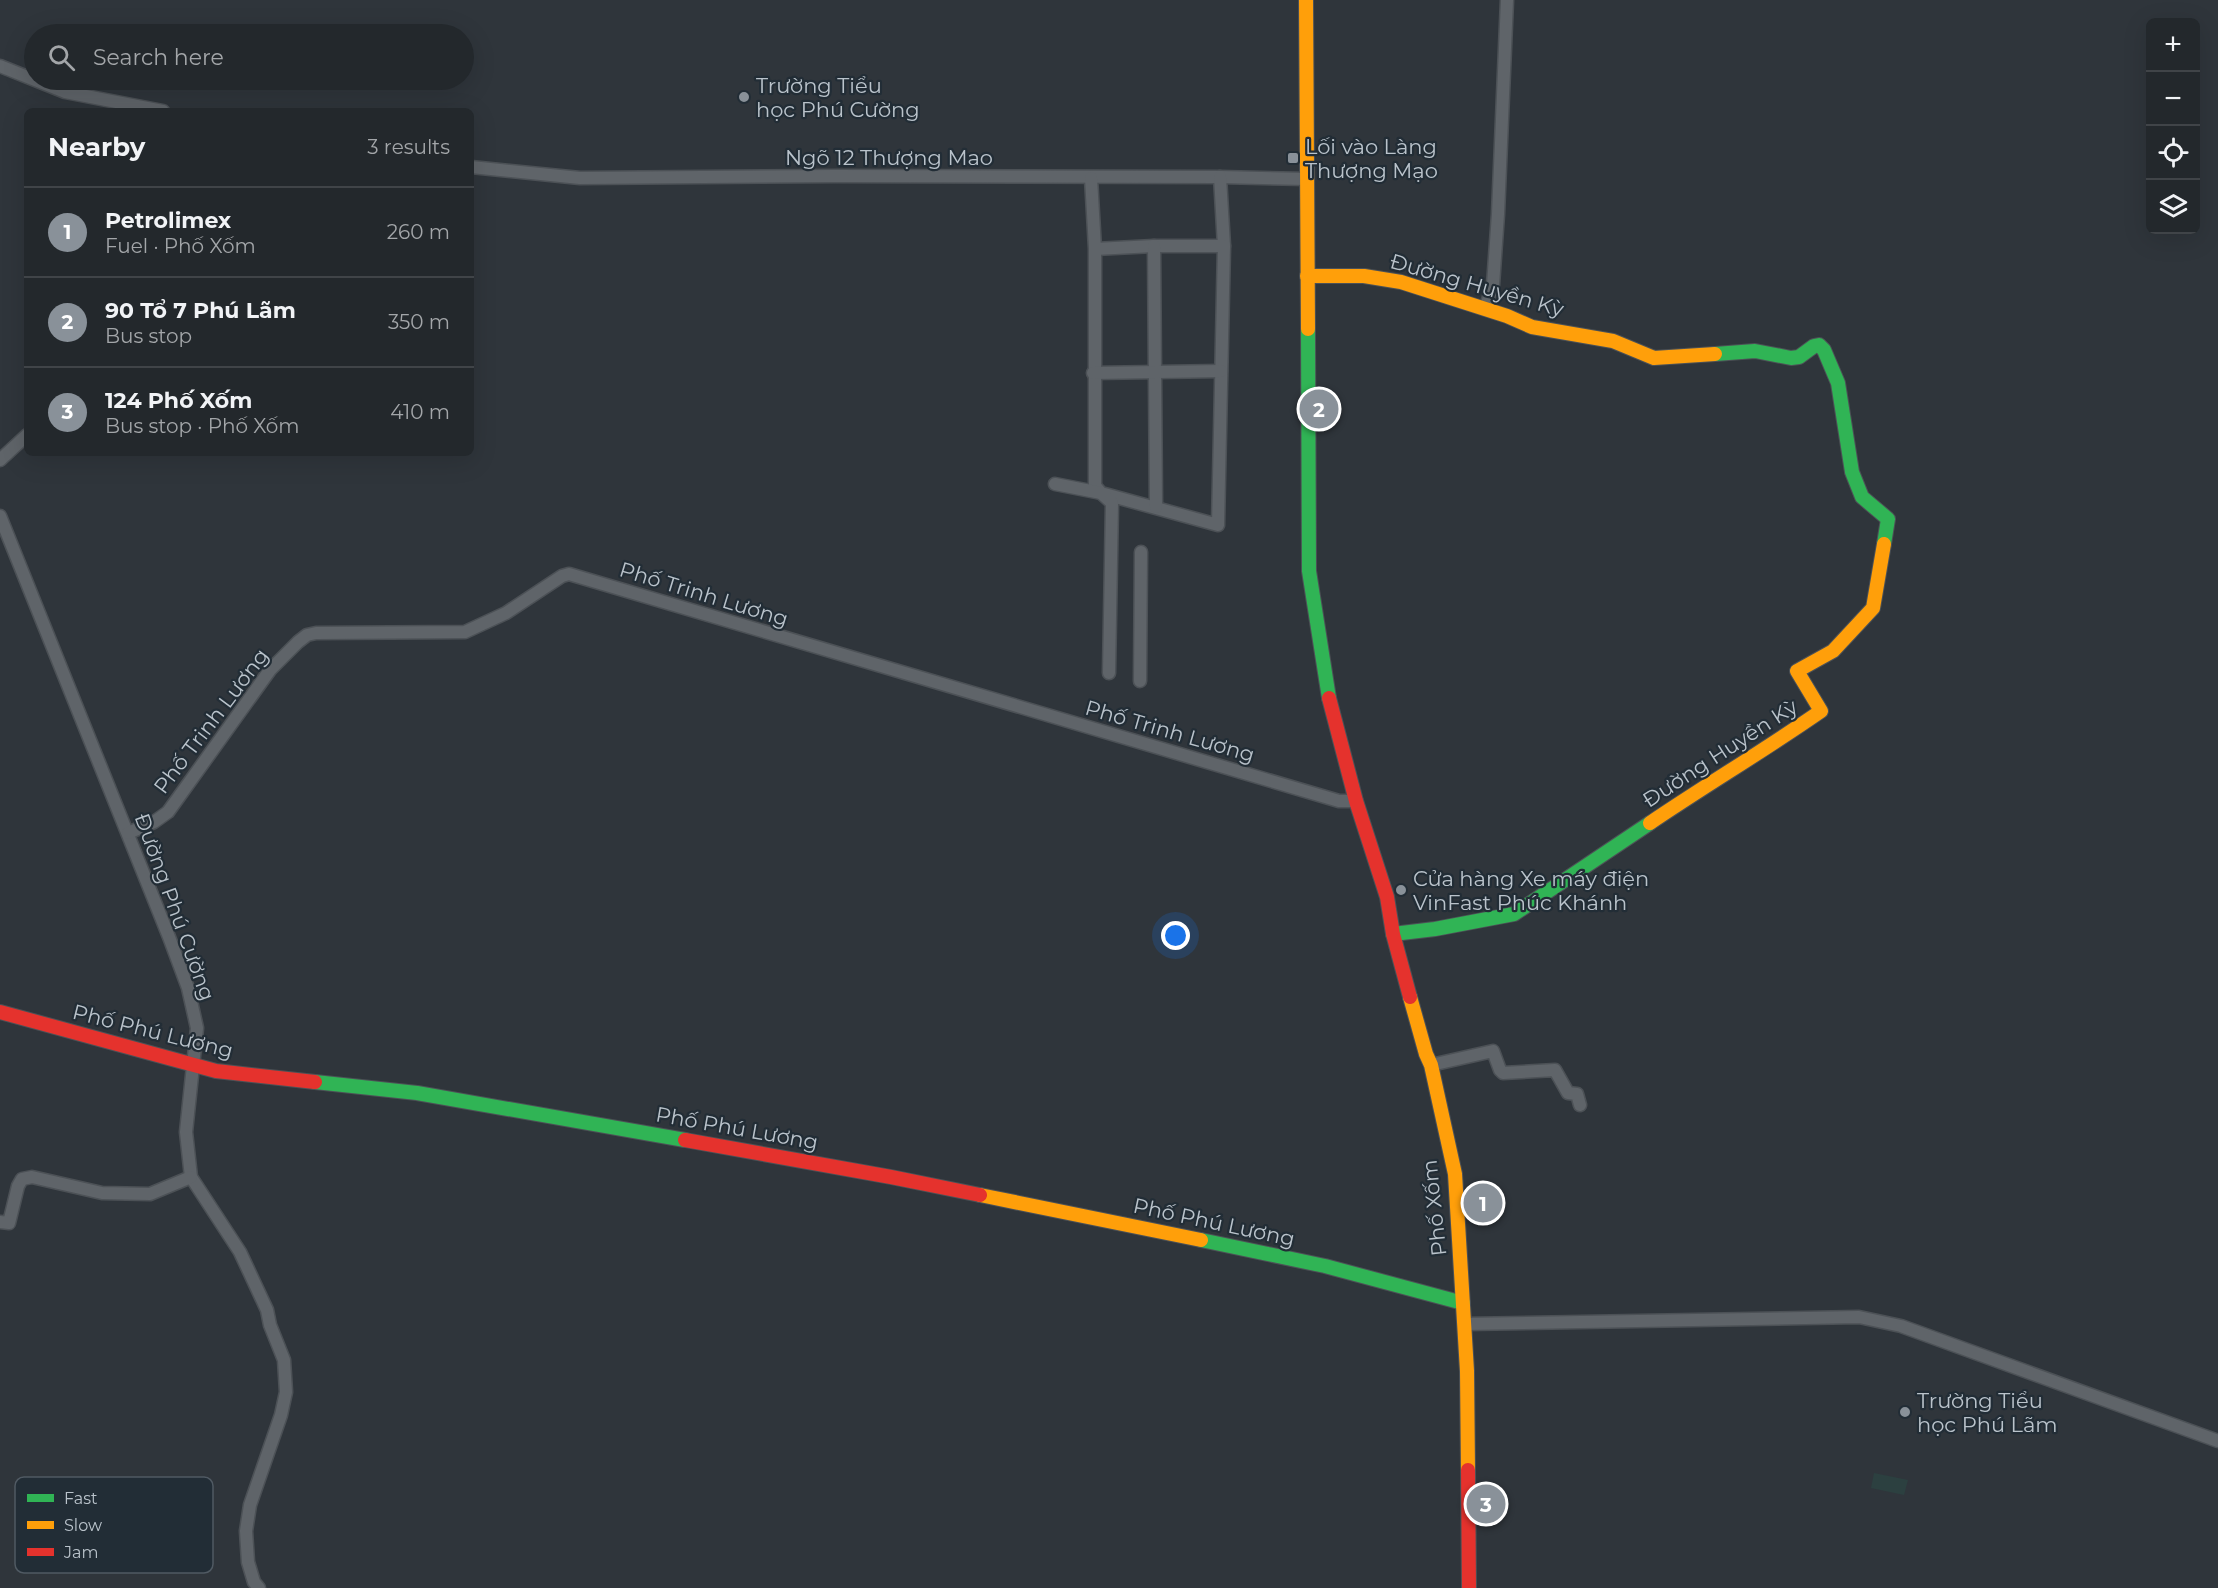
<!DOCTYPE html>
<meta charset="utf-8">
<style>
:root{--surface:#23282c;--page:#2b3034;--text:#f1f3f6;--muted:#a3a6a9;--line:#404448;--accent:#899199}
body{margin:0;font-family:Montserrat,sans-serif;background:var(--page);color:var(--text)}
.controls{position:absolute;right:18px;top:18px;display:grid;overflow:hidden;border-radius:9px;box-shadow:0 6px 24px #0002}
.controls button{width:54px;height:54px;display:grid;place-items:center;padding:0;border:0;border-bottom:2px solid var(--line);background:var(--surface);color:var(--text);font:30px sans-serif}
.you{position:absolute;left:1176px;top:936px;width:21px;height:21px;margin:-15px;border:4px solid #fff;border-radius:50%;background:#1a73e8;box-shadow:0 0 0 9px #1a73e833}
.badge{display:grid;place-items:center;width:39px;height:39px;border-radius:50%;background:var(--accent);color:#fff;font-size:20px;font-weight:700}
.pin{position:absolute;translate:-50% -50%;border:3px solid #fff;box-shadow:0 2px 6px #0006}
.list{margin:0;padding:0;list-style:none}
h2{display:flex;justify-content:space-between;align-items:center;height:78px;margin:0;padding:0 24px;font-size:26px}
h2 small{font-size:20px;font-weight:400;color:var(--muted)}
.list li{display:grid;grid-template-columns:39px 1fr auto;gap:18px;align-items:center;box-sizing:border-box;height:90px;padding:0 24px;border-top:2px solid var(--line)}
.list b{display:block;font-size:22px;white-space:nowrap}
.list p{margin:0;font-size:20px;white-space:nowrap;color:var(--muted)}
.list em{font-size:20px;font-style:normal;color:var(--muted)}
.icon{flex:none;width:33px;height:33px;fill:none;stroke:currentColor;stroke-width:2;stroke-linecap:round;stroke-linejoin:round}
.map{position:relative;flex:none;width:2218px;height:1588px;overflow:hidden}
.search{position:absolute;background:var(--surface);box-shadow:0 6px 24px #0002;left:24px;top:24px;width:450px;height:66px;display:flex;align-items:center;gap:15px;box-sizing:border-box;padding:0 21px;border-radius:33px;color:var(--muted);font-size:22px}
.panel{position:absolute;background:var(--surface);box-shadow:0 6px 24px #0002;left:24px;top:108px;width:450px;height:348px;border-radius:9px}
.map>svg:first-child{display:block}
</style>
<div class="map">
<svg width="2218" height="1588" viewBox="0 0 2218 1588">
<rect width="100%" height="100%" fill="#2f353b"/>
<path fill="#2c4040" d="M1874,1473L1908,1480L1904,1495L1871,1488Z"/>
<g fill="none" stroke-linecap="round" stroke-linejoin="round">
<g stroke="#4c5156" stroke-width="15">
<g id="street">
<path d="M0,66L65,92L163,111"/>
<path d="M471,167L580,178L835,176L1220,177L1307,179"/>
<path d="M1220,177L1224,246"/>
<path d="M1091,178L1095,249V486L1101,493L1218,525L1224,246H1154L1095,249"/>
<path d="M1154,246L1156,507"/>
<path d="M1485,309L1493,285L1498,214L1507,0"/>
<path d="M1093,373L1221,371"/>
<path d="M0,460L27,435"/>
<path d="M1055,484L1101,493L1112,503L1109,673"/>
<path d="M0,516L169,937L188,988L197,1028L186,1132L191,1177L240,1252L267,1310L270,1325L284,1360L286,1392L281,1415L250,1505L246,1531L248,1562L254,1582L259,1588"/>
<path d="M1140,681L1141,552"/>
<path d="M128,833L154,822L168,812L270,670L298,642L307,635L316,633L465,632L506,613L562,576L569,574L1339,801H1356"/>
<path d="M1431,1065L1493,1051L1500,1070L1503,1073L1555,1070L1568,1093L1577,1094L1580,1105"/>
<path d="M0,1222L9,1223L18,1186L22,1179L32,1177L102,1193L150,1194L191,1177"/>
<path d="M1465,1324L1859,1317L1901,1326L2218,1441"/>
</g>
</g>
<g stroke="#4c5156" stroke-width="16">
<g id="fast">
<path d="M1308,329L1309,571L1329,698"/>
<path d="M1715,354L1755,351L1791,358L1799,357L1814,346L1819,345L1824,350L1838,383L1852,472L1862,497L1888,519L1884,544"/>
<path d="M1393,934L1435,929L1514,914L1650,823"/>
<path d="M315,1082L417,1093L685,1140"/>
<path d="M1201,1240L1325,1266L1463,1303"/>
</g>
</g>
<g stroke="#4c5156" stroke-width="16">
<g id="slow">
<path d="M1306,0L1308,329"/>
<path d="M1307,276H1364L1401,282L1507,316L1532,327L1613,341L1654,358L1715,354"/>
<path d="M1650,823C1706,785 1765,750 1821,711L1797,671L1833,651L1873,608L1884,544"/>
<path d="M1410,997L1426,1054L1431,1065L1455,1174L1467,1371L1468,1470"/>
<path d="M980,1195L1201,1240"/>
</g>
</g>
<g stroke="#4c5156" stroke-width="16">
<g id="jam">
<path d="M1329,698L1356,801L1387,897L1393,934L1410,997"/>
<path d="M0,1012L216,1071L315,1082"/>
<path d="M685,1140L891,1177L980,1195"/>
<path d="M1468,1470L1469,1588"/>
</g>
</g>
<use href="#street" stroke="#5f6469" stroke-width="12"/>
<use href="#fast" stroke="#30b455" stroke-width="14"/>
<use href="#slow" stroke="#ff9f0a" stroke-width="14"/>
<use href="#jam" stroke="#e5322d" stroke-width="14"/>
</g>
<g fill="#899199" stroke="#222d36" stroke-width="2">
<circle cx="744" cy="97" r="6"/>
<rect x="1287" y="152" width="12" height="12" rx="3"/>
<circle cx="1401" cy="890" r="6"/>
<circle cx="1905" cy="1412" r="6"/>
</g>
<g text-anchor="middle" dominant-baseline="central" stroke-width="4.5" stroke-linejoin="round" paint-order="stroke">
<g font-size="21" fill="#bac3cb" stroke="#222d36" text-anchor="start">
<text x="756" y="85">Trường Tiểu<tspan x="756" dy="24">học Phú Cường</tspan></text>
<text x="1305" y="146">Lối vào Làng<tspan x="1305" dy="24">Thượng Mạo</tspan></text>
<text x="1413" y="878">Cửa hàng Xe máy điện<tspan x="1413" dy="24">VinFast Phúc Khánh</tspan></text>
<text x="1917" y="1400">Trường Tiểu<tspan x="1917" dy="24">học Phú Lãm</tspan></text>
</g>
<g font-size="21" fill="#bac3cb" stroke="#222d36">
<text x="889" y="157">Ngõ 12 Thượng Mao</text>
<text transform="translate(1477 285) rotate(16)">Đường Huyền Kỳ</text>
<text transform="translate(704 594) rotate(17)">Phố Trinh Lương</text>
<text transform="translate(211 721) rotate(-53)">Phố Trinh Lương</text>
<text transform="translate(1170 731) rotate(16)">Phố Trinh Lương</text>
<text transform="translate(1720 753) rotate(-33)">Đường Huyền Kỳ</text>
<text transform="translate(175 907) rotate(70)">Đường Phú Cường</text>
<text transform="translate(153 1031) rotate(14)">Phố Phú Lương</text>
<text transform="translate(737 1128) rotate(10)">Phố Phú Lương</text>
<text transform="translate(1434 1208) rotate(-96)">Phố Xốm</text>
<text transform="translate(1214 1222) rotate(12)">Phố Phú Lương</text>
</g>
</g>
<rect x="15" y="1477" width="198" height="96" rx="9" fill="#222d36" stroke="#505a63" stroke-width="1.5"/>
<rect x="27" y="1494" width="27" height="8" fill="#30b455"/>
<rect x="27" y="1521" width="27" height="8" fill="#ff9f0a"/>
<rect x="27" y="1548" width="27" height="8" fill="#e5322d"/>
<g font-size="16" fill="#bac3cb">
<text x="64" y="1504">Fast</text>
<text x="64" y="1531">Slow</text>
<text x="64" y="1558">Jam</text>
</g>
</svg>
<div class="controls">
<button>+</button>
<button>−</button>
<button><svg class="icon" aria-label="locate" viewBox="0 0 24 24"><circle cx="12" cy="12" r="6"/><path d="M12 2v4M12 18v4M2 12h4M18 12h4"/></svg></button>
<button><svg class="icon" aria-label="layers" viewBox="0 0 24 24"><path d="M12 4l9 5-9 5-9-5zM3 14l9 5 9-5"/></svg></button>
</div>
<div class="you"></div>
<div class="pin badge" style="left:1483px;top:1203px">1</div>
<div class="pin badge" style="left:1319px;top:409px">2</div>
<div class="pin badge" style="left:1486px;top:1504px">3</div>
<div class="search"><svg class="icon" aria-label="search" viewBox="0 0 24 24"><circle cx="10" cy="10" r="6"/><path d="M15 15l6 6"/></svg>Search here</div>
<section class="panel">
<h2>Nearby<small>3 results</small></h2>
<ul class="list">
<li><span class="badge">1</span><div><b>Petrolimex</b><p>Fuel · Phố Xốm</p></div><em>260 m</em></li>
<li><span class="badge">2</span><div><b>90 Tổ 7 Phú Lãm</b><p>Bus stop</p></div><em>350 m</em></li>
<li><span class="badge">3</span><div><b>124 Phố Xốm</b><p>Bus stop · Phố Xốm</p></div><em>410 m</em></li>
</ul>
</section>
</div>
